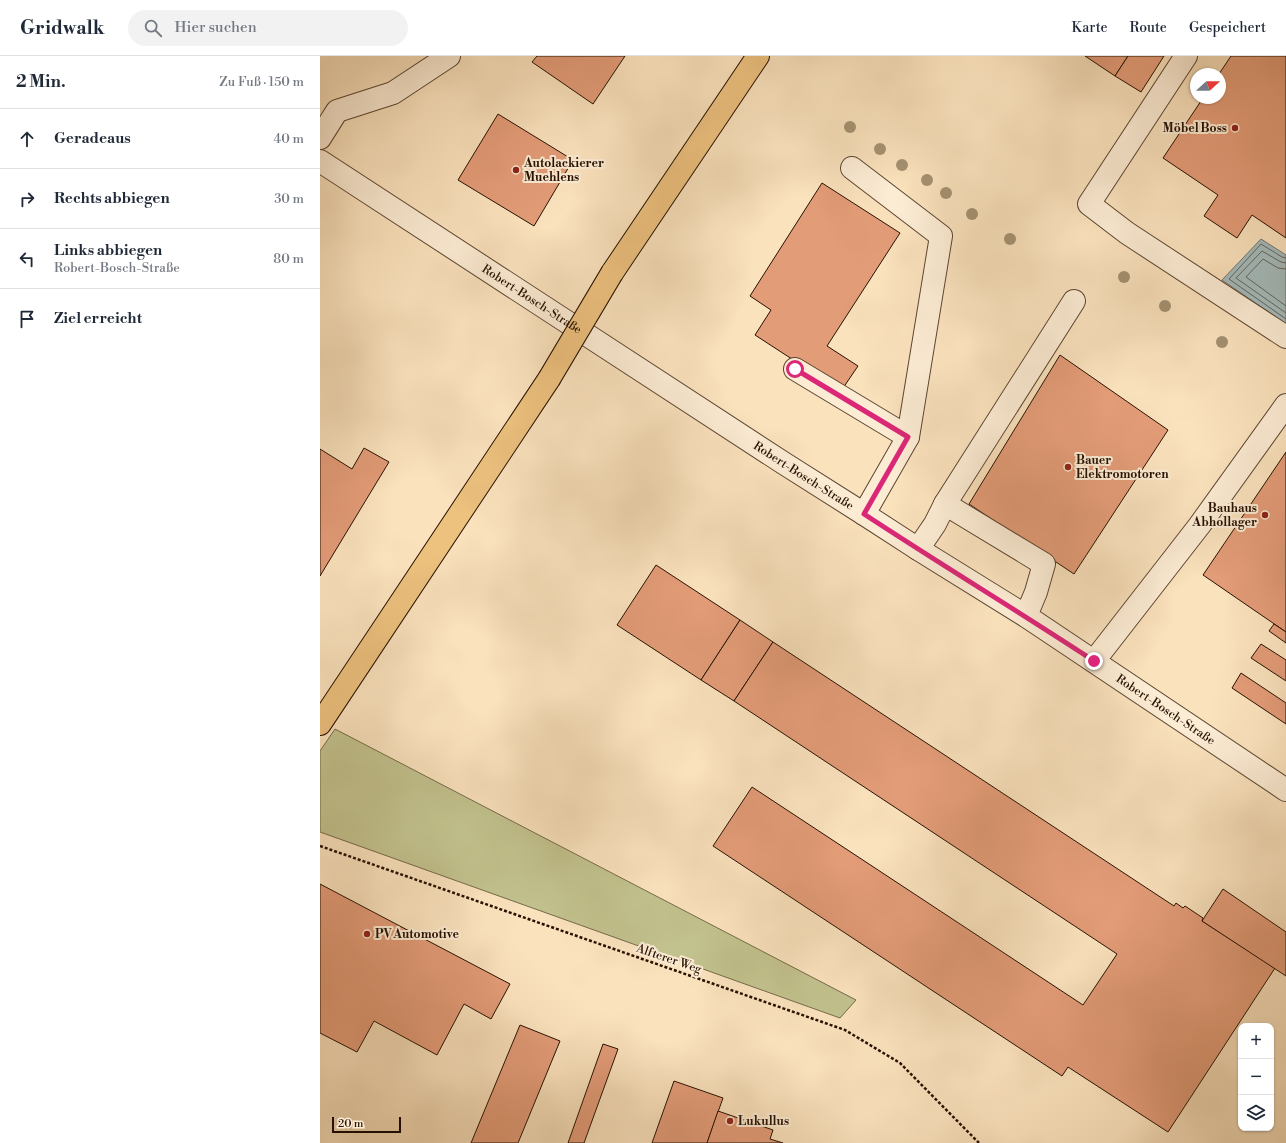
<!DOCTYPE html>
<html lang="de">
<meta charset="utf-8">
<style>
:root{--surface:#fff;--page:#f2f2f3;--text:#1f2937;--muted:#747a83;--line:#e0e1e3}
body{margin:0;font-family:"Libre Bodoni",serif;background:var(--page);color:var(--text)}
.controls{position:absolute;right:12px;bottom:12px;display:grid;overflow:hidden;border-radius:8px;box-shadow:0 1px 3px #0004}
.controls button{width:36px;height:36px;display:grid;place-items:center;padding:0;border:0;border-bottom:1px solid var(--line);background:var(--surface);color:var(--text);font:20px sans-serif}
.compass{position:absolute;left:870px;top:12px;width:36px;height:36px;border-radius:50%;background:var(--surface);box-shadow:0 1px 3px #0004;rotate:69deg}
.scale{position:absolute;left:12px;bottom:10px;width:69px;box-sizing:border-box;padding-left:4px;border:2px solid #271102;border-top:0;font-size:11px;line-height:14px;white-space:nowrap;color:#271102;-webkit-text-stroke:3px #fcecd4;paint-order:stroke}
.stop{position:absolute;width:12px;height:12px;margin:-9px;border:3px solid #db2777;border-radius:50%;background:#fff}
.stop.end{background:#db2777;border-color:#fff;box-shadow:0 1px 4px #0008}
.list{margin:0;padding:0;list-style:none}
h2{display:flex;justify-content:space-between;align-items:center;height:52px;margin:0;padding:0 16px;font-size:17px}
h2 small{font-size:13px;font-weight:400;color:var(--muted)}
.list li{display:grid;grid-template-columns:26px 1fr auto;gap:12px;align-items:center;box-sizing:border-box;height:60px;padding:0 16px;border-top:1px solid var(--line)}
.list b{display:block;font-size:15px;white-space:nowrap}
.list p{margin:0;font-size:13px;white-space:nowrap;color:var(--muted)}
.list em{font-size:13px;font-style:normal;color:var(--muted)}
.icon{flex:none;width:22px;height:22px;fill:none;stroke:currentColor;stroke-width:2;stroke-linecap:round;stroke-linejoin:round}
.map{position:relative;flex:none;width:966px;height:1087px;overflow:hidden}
header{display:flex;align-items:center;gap:24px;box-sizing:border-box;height:56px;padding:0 20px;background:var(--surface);border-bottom:1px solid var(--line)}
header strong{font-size:19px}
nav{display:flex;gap:22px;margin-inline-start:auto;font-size:14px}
.search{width:280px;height:36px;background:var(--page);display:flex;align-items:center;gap:10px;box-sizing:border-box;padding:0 14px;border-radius:22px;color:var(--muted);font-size:15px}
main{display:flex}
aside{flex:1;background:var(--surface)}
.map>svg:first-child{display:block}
</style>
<header>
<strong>Gridwalk</strong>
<div class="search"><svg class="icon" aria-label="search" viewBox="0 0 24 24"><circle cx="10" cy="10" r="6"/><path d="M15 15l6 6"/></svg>Hier suchen</div>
<nav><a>Karte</a><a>Route</a><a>Gespeichert</a></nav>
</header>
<main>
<aside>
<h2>2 Min.<small>Zu Fuß · 150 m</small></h2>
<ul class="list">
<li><svg class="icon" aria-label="ahead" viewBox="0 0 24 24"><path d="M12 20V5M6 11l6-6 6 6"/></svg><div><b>Geradeaus</b></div><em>40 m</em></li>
<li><svg class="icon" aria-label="right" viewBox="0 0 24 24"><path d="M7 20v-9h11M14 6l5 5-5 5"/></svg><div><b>Rechts abbiegen</b></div><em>30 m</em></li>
<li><svg class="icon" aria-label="left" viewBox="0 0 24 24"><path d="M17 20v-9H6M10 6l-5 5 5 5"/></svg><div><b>Links abbiegen</b><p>Robert-Bosch-Straße</p></div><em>80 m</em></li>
<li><svg class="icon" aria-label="arrive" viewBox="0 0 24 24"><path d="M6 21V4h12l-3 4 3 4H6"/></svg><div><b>Ziel erreicht</b></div></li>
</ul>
</aside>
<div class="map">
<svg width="966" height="1087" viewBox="0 0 966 1087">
<rect width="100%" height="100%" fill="#fae2bd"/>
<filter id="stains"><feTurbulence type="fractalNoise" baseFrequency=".005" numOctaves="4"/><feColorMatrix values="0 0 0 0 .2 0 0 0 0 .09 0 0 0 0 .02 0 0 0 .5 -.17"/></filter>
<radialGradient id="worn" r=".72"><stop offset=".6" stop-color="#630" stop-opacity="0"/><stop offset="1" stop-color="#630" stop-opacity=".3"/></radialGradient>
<path fill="#c2c28e" stroke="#746a48" d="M15,673L536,944L520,962L0,776V695Z"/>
<path fill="#a4bbbc" stroke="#727772" d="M941,183L966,199V268L902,224Z"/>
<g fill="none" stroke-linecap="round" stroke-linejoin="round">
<g stroke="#66665f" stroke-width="1">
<path d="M966,202L962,201L941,188L909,223L966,263"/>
<path d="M966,207L961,206L942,195L916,222L966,257"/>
<path d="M966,213L958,212L943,203L926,221L966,250"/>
</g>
</g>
<g fill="#e39c78" stroke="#271102">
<path d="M217,0H305L273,48L212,6Z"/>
<path d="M765,0H808L795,20Z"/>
<path d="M808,0H844L821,36L795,20Z"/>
<path d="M911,0H966V182L932,159L917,182L884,160L898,139L843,102L883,42H900L899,18Z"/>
<path d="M178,58L253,104L214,170L138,124Z"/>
<path d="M502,127L580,177L507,290L538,310L521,335L435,279L451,254L430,240Z"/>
<path d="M740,299L848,374L754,518L649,448Z"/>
<path d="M44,392L69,406L0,520V393L32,413Z"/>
<path d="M966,396V576L883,519Z"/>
<path d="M336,509L420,564L381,624L297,569Z"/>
<path d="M420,564L453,586L414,645L381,624Z"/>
<path d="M954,568L966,576V587L949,575Z"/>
<path d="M453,586L854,850L856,847L863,852L865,850L883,862L882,865L955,912L848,1076L748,1011L742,1020L393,790L432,731L763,949L797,898L414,645Z"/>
<path d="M941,588L966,604V625L931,602Z"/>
<path d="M921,617L966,647V668L912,632Z"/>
<path d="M0,828L190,928L171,963L144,948L117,999L54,965L37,996L0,977Z"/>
<path d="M903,833L966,876V920L882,865Z"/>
<path d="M200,969L240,985L198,1087H151Z"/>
<path d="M283,988L298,993L264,1087H248Z"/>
<path d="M354,1025L403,1042L387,1087H332Z"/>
<path d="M398,1055L453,1074L450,1083L463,1087H387Z"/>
</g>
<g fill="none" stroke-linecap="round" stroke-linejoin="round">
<g stroke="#5c4531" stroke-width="24">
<g id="minor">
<path d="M866,0L769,148L807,177L966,281"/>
<path d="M0,82L17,55L73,37L129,0"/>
<path id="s1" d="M0,105L465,408L544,458L598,493L706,560L966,734"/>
<path d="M532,112L621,180L588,381"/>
<path d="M475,313L588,381L544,458"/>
<path d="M625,448L754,245"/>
<path d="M598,493L615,468L625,448L724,508L716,536L706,560"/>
<path d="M774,605L879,470L966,349"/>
</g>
</g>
<g stroke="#271102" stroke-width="24">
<g id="major">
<path d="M292,217L438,0"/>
<path d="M0,668L229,323"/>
</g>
</g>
<path stroke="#271102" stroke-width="2.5" stroke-dasharray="3 2" stroke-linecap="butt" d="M0,790L525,974L580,1007L659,1087"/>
<use href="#minor" stroke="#fcecd4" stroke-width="22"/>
<use href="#major" stroke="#edc17e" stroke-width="22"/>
<g stroke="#271102" stroke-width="24" stroke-linecap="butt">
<path id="major-bridge" d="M229,323L292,217"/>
</g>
<use href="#major-bridge" stroke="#edc17e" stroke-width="22"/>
</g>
<g fill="#a49171">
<circle cx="530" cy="71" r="6"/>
<circle cx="560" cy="93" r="6"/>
<circle cx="582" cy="109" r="6"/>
<circle cx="607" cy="124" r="6"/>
<circle cx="626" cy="137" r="6"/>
<circle cx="652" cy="158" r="6"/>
<circle cx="690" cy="183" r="6"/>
<circle cx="804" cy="221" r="6"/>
<circle cx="845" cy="250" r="6"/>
<circle cx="902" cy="286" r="6"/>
</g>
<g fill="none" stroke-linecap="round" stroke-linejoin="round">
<path stroke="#db2777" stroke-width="5" d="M475,313L588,381L544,458C620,508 698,555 774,605"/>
</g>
<g fill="#8f2418" stroke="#fcecd4" stroke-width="1.5">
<circle cx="915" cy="72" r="4"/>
<circle cx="196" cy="114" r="4"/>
<circle cx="748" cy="411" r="4"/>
<circle cx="945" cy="459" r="4"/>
<circle cx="47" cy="878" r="4"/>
<circle cx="410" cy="1065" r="4"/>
</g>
<g text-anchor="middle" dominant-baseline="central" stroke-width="4" stroke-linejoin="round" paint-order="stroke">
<g font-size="12" font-weight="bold" fill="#271102" stroke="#fcecd4" text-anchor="start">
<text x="907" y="72" text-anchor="end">Möbel Boss</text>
<text x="204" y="107">Autolackierer<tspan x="204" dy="14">Muehlens</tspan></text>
<text x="756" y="404">Bauer<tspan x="756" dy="14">Elektromotoren</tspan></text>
<text x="937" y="452" text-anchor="end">Bauhaus<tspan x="937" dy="14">Abhollager</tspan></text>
<text x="55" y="878">PV Automotive</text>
<text x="418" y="1065">Lukullus</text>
</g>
<g font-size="12" fill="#271102" stroke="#fcecd4">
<text stroke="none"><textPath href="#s1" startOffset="253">Robert-Bosch-Straße</textPath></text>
<text stroke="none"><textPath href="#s1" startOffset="577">Robert-Bosch-Straße</textPath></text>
<text stroke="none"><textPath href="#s1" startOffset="1008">Robert-Bosch-Straße</textPath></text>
<text transform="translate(349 903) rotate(19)">Alfterer Weg</text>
</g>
</g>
<rect width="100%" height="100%" filter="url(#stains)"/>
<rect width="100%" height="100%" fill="url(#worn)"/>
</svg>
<div class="controls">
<button>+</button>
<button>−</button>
<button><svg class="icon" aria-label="layers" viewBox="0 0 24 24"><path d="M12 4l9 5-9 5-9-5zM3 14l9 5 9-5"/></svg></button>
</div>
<svg class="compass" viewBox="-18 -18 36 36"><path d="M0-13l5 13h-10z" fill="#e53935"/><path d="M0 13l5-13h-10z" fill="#747a83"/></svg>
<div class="scale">20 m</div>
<div class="stop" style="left:475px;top:313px"></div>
<div class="stop end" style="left:774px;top:605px"></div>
</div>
</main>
